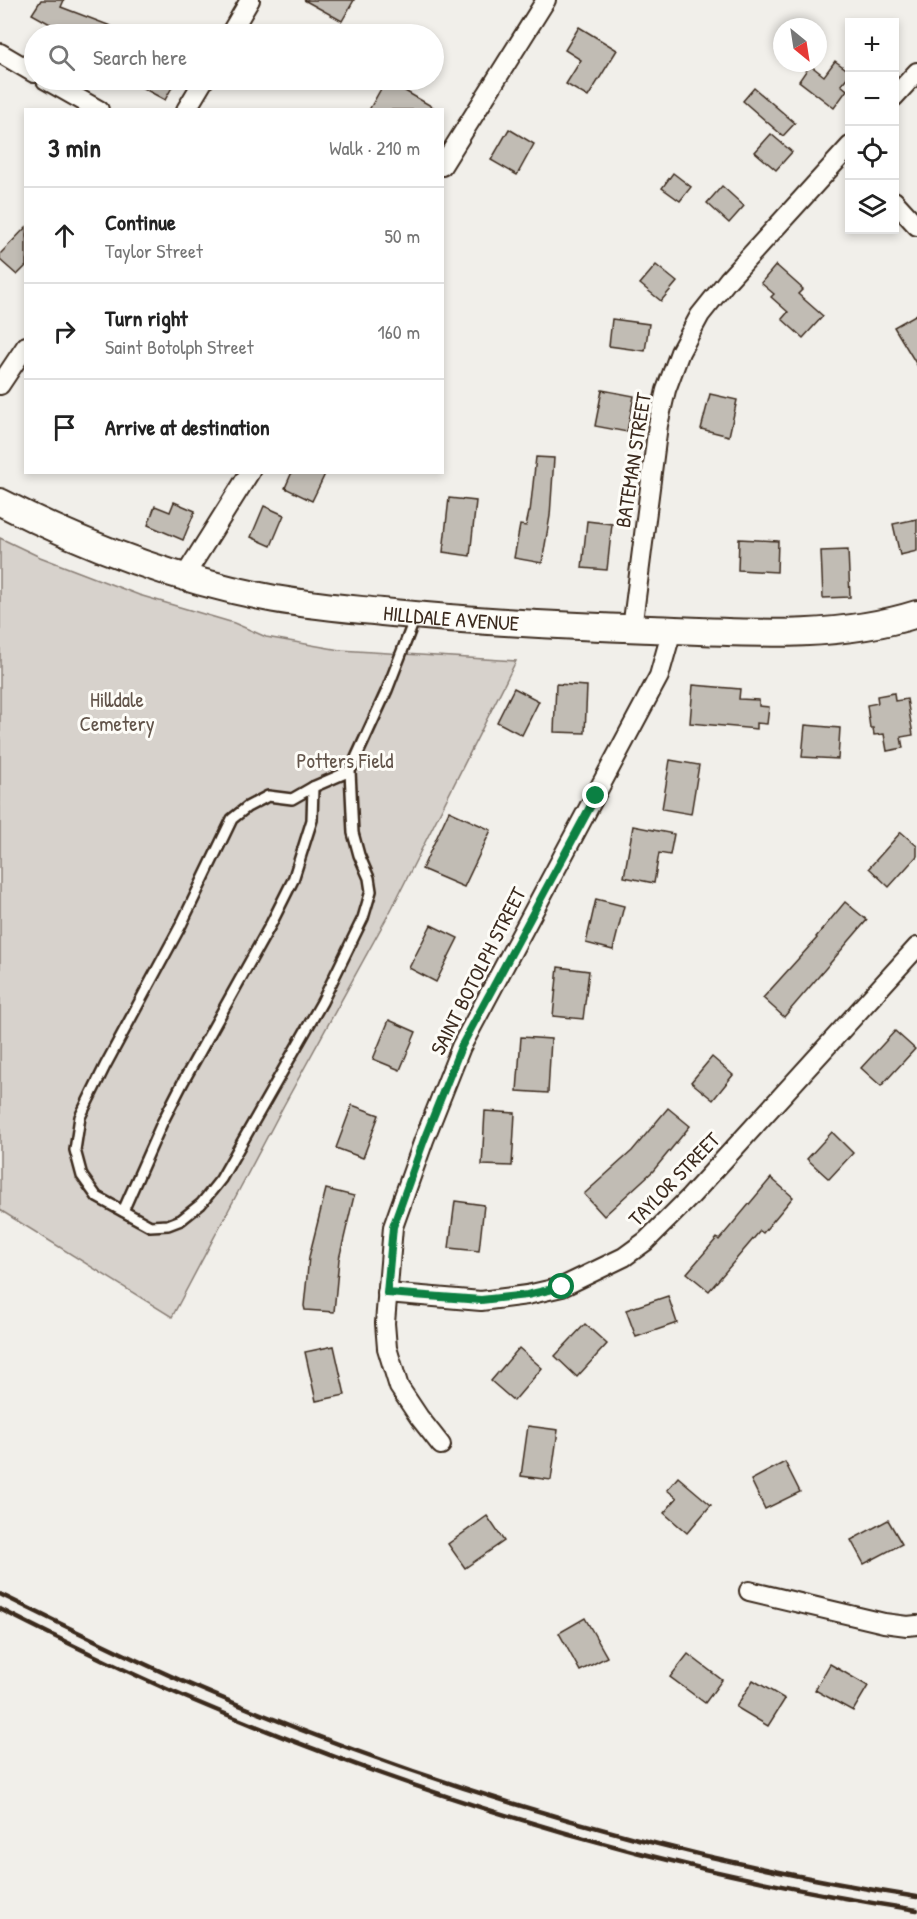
<!DOCTYPE html>
<meta charset="utf-8">
<style>
:root{--surface:#fff;--page:#f6f6f6;--text:#222;--muted:#767676;--line:#e0e0e0}
body{margin:0;font-family:"Patrick Hand",sans-serif;background:var(--page);color:var(--text)}
.controls{position:absolute;right:18px;top:18px;display:grid;overflow:hidden;border-radius:0px;box-shadow:0 3px 9px #0003}
.controls button{width:54px;height:54px;display:grid;place-items:center;padding:0;border:0;border-bottom:2px solid var(--line);background:var(--surface);color:var(--text);font:30px sans-serif}
.compass{position:absolute;left:773px;top:18px;width:54px;height:54px;border-radius:50%;background:var(--surface);box-shadow:0 3px 9px #0003;rotate:150deg}
.stop{position:absolute;width:18px;height:18px;margin:-14px;border:4px solid #0b8043;border-radius:50%;background:#fff}
.stop.end{background:#0b8043;border-color:#fff;box-shadow:0 2px 6px #0008}
.list{margin:0;padding:0;list-style:none}
h2{display:flex;justify-content:space-between;align-items:center;height:78px;margin:0;padding:0 24px;font-size:26px}
h2 small{font-size:20px;font-weight:400;color:var(--muted)}
.list li{display:grid;grid-template-columns:39px 1fr auto;gap:18px;align-items:center;box-sizing:border-box;height:96px;padding:0 24px;border-top:2px solid var(--line)}
.list b{display:block;font-size:22px;white-space:nowrap}
.list p{margin:0;font-size:20px;white-space:nowrap;color:var(--muted)}
.list em{font-size:20px;font-style:normal;color:var(--muted)}
.icon{flex:none;width:33px;height:33px;fill:none;stroke:currentColor;stroke-width:2;stroke-linecap:round;stroke-linejoin:round}
.map{position:relative;flex:none;width:917px;height:1919px;overflow:hidden}
.search{position:absolute;background:var(--surface);box-shadow:0 3px 9px #0003;left:24px;top:24px;width:420px;height:66px;display:flex;align-items:center;gap:15px;box-sizing:border-box;padding:0 21px;border-radius:33px;color:var(--muted);font-size:22px}
.panel{position:absolute;background:var(--surface);box-shadow:0 3px 9px #0003;left:24px;top:108px;width:420px;height:366px;border-radius:0px}
.map>svg:first-child{display:block}
</style>
<div class="map">
<svg width="917" height="1919" viewBox="0 0 917 1919">
<rect width="100%" height="100%" fill="#f1efea"/>
<filter id="ink" filterUnits="userSpaceOnUse"><feTurbulence type="fractalNoise" baseFrequency=".0167" numOctaves="2"/><feDisplacementMap in="SourceGraphic" scale="12" xChannelSelector="R" yChannelSelector="G"/><feConvolveMatrix kernelMatrix="1 2 1 2 8 2 1 2 1" color-interpolation-filters="sRGB"/></filter>
<g filter="url(#ink)">
<path fill="#d7d2cc" stroke="#897e75" stroke-width="1.5" d="M0,538L40,557L139,595L234,623L266,637L340,650L516,661L392,908L284,1105L172,1317L0,1210Z"/>
<g fill="#c1bcb4" stroke="#3b2a1e" stroke-width="1.5">
<path d="M41,0H64L61,7L129,33V34H68L32,14Z"/>
<path d="M304,0H354L342,21Z"/>
<path d="M579,27L617,50L588,97L566,84L581,60L565,50Z"/>
<path d="M835,61L849,71V75L841,85L847,90L834,108L799,81L810,65L824,76Z"/>
<path d="M128,80H176L165,100Z"/>
<path d="M386,80L438,110H369Z"/>
<path d="M754,88L795,123L783,136L743,101Z"/>
<path d="M509,129L534,144L517,175L491,160Z"/>
<path d="M771,134L792,152L776,170L755,152Z"/>
<path d="M673,173L691,187L680,201L662,188Z"/>
<path d="M722,186L744,206L729,223L707,203Z"/>
<path d="M26,227V266L17,275L0,260V254Z"/>
<path d="M656,265L677,282L661,301L640,284Z"/>
<path d="M776,265L803,289L798,294L823,316L803,338L782,319L788,312L771,297L774,294L761,283Z"/>
<path d="M917,314V365L894,327Z"/>
<path d="M612,319L649,324L645,351L609,346Z"/>
<path d="M602,390L634,396L627,432L595,426Z"/>
<path d="M710,394L737,400L729,436L701,429Z"/>
<path d="M536,457L554,458L550,516L542,563L514,558L520,525L526,526L529,512H530Z"/>
<path d="M292,472H326L312,501L285,488Z"/>
<path d="M449,498L476,501L470,556L443,552Z"/>
<path d="M174,502L195,511L183,540L148,525L155,506L170,512Z"/>
<path d="M264,506L284,515L271,546L251,537Z"/>
<path d="M917,519V551L900,555L893,524Z"/>
<path d="M587,521L612,524L607,570L582,568Z"/>
<path d="M739,539L778,541L777,572L738,570Z"/>
<path d="M848,550L850,597L823,598L821,551Z"/>
<path d="M556,684L587,686L585,733L554,732Z"/>
<path d="M693,685L740,689L739,699L759,700V706L769,707L767,724L757,723V729L690,723Z"/>
<path d="M514,688L539,701L522,735L497,722Z"/>
<path d="M894,693L895,701L907,699L913,735L901,737L903,748L887,751L884,734L874,735L873,728H870L867,705L878,703L877,696Z"/>
<path d="M805,725L840,728L838,759L802,757Z"/>
<path d="M670,760L699,765L691,814L662,809Z"/>
<path d="M449,811L491,830L464,887L422,869Z"/>
<path d="M633,826L674,834L670,855L659,853L654,883L624,877Z"/>
<path d="M901,832L917,846V856L889,887L869,868Z"/>
<path d="M596,899L624,906L613,950L586,943Z"/>
<path d="M845,902L867,920L784,1017L763,998L817,938L816,937Z"/>
<path d="M431,925L458,938L436,982L409,968Z"/>
<path d="M558,967L589,971L583,1019L553,1016Z"/>
<path d="M389,1020L416,1032L400,1070L373,1059Z"/>
<path d="M895,1031L915,1049L881,1086L861,1068Z"/>
<path d="M521,1037L551,1039L548,1093L517,1091Z"/>
<path d="M712,1057L733,1075L713,1100L691,1082Z"/>
<path d="M352,1105L379,1115L363,1158L336,1148Z"/>
<path d="M668,1108L690,1126L653,1171L604,1216L584,1194L632,1151Z"/>
<path d="M485,1111L515,1113L512,1166L482,1165Z"/>
<path d="M832,1132L853,1153L829,1179L807,1159Z"/>
<path d="M771,1178L793,1197L763,1233L760,1231L709,1291L687,1273L717,1238L719,1240Z"/>
<path d="M326,1189L354,1196L339,1259L334,1312L305,1310L304,1306L309,1257Z"/>
<path d="M455,1201L484,1205L479,1251L449,1248Z"/>
<path d="M668,1296L677,1323L636,1337L626,1310Z"/>
<path d="M585,1324L607,1344L577,1377L555,1356Z"/>
<path d="M334,1346L345,1395L316,1401L305,1352Z"/>
<path d="M519,1348L542,1368L514,1401L491,1381Z"/>
<path d="M528,1426L558,1430L551,1480L521,1476Z"/>
<path d="M785,1462L800,1492L765,1509L751,1480Z"/>
<path d="M678,1477L711,1505L687,1533L664,1513L677,1498L667,1490Z"/>
<path d="M487,1516L504,1541L465,1568L448,1544Z"/>
<path d="M888,1520L902,1544L864,1564L851,1540Z"/>
<path d="M585,1618L607,1657L580,1671L559,1633Z"/>
<path d="M688,1654L722,1680L705,1703L670,1677Z"/>
<path d="M830,1664L868,1686L853,1711L815,1690Z"/>
<path d="M753,1680L785,1699L768,1726L736,1707Z"/>
</g>
<g fill="none" stroke-linecap="round" stroke-linejoin="round">
<g stroke="#3b2a1e" stroke-width="14">
<g id="service">
<path d="M350,771L313,787L292,799L268,796L247,807L232,819L181,925L105,1066L80,1117L75,1150L82,1176L97,1197L150,1226L168,1225L181,1220L201,1204L221,1179L322,1002L363,918L371,891L369,878L359,855L353,833L350,771L387,690L415,618"/>
<path d="M123,1211L162,1123L183,1082L271,924L293,880L312,820L313,787"/>
</g>
</g>
<g stroke="#3b2a1e" stroke-width="22">
<g id="minor">
<path d="M230,34L250,0"/>
<path d="M0,53L34,73"/>
<path d="M46,80L99,110"/>
<path d="M894,97L917,72"/>
<path d="M186,110L204,80"/>
<path d="M442,166L546,0"/>
<path d="M894,201L917,226"/>
<path d="M0,385L26,346"/>
<path d="M184,577L250,472"/>
<path d="M632,629L658,425L666,390L680,352L700,315L728,280L850,146"/>
<path d="M387,1293L481,1301L527,1295L562,1287L624,1257L646,1241L690,1197L917,947"/>
<path d="M441,1445L419,1417L399,1387L387,1348L385,1323L393,1227L424,1140L461,1047L659,676L672,630"/>
<path d="M749,1591L884,1623L907,1626L917,1625"/>
</g>
</g>
<g stroke="#3b2a1e" stroke-width="30">
<g id="secondary">
<path id="s1" d="M0,502C84,545 173,579 265,597C304,605 343,608 382,612C471,621 561,626 650,629C738,632 832,641 917,614"/>
</g>
</g>
<use href="#service" stroke="#fdfcf7" stroke-width="9"/>
<use href="#minor" stroke="#fdfcf7" stroke-width="18"/>
<use href="#secondary" stroke="#fdfcf7" stroke-width="26"/>
<g stroke="#3b2a1e" stroke-width="4.5">
<path d="M0,1594C63,1625 125,1656 189,1684C421,1784 667,1858 917,1897"/>
<path d="M0,1609C61,1640 122,1670 185,1697C419,1797 665,1872 917,1910"/>
</g>
</g>
</g>
<g fill="none" stroke-linecap="round" stroke-linejoin="round" filter="url(#ink)">
<path stroke="#0b8043" stroke-width="8" d="M562,1287L527,1295L481,1300L387,1293L393,1227L424,1140L461,1047L596,796"/>
</g>
<g text-anchor="middle" dominant-baseline="central" stroke-width="6" stroke-linejoin="round" paint-order="stroke">
<g font-size="21" fill="#3b2a1e" stroke="#fdfcf7">
<text transform="translate(633 460) rotate(-81)">BATEMAN STREET</text>
<text stroke="none"><textPath href="#s1" startOffset="470">HILLDALE AVENUE</textPath></text>
<text transform="translate(478 971) rotate(-63)">SAINT BOTOLPH STREET</text>
<text transform="translate(674 1179) rotate(-46)">TAYLOR STREET</text>
</g>
<g font-size="21" fill="#62544a" stroke="#fdfcf7">
<text x="117" y="699">Hilldale<tspan x="117" dy="24">Cemetery</tspan></text>
<text x="345" y="760">Potters Field</text>
</g>
</g>
</svg>
<div class="controls">
<button>+</button>
<button>−</button>
<button><svg class="icon" aria-label="locate" viewBox="0 0 24 24"><circle cx="12" cy="12" r="6"/><path d="M12 2v4M12 18v4M2 12h4M18 12h4"/></svg></button>
<button><svg class="icon" aria-label="layers" viewBox="0 0 24 24"><path d="M12 4l9 5-9 5-9-5zM3 14l9 5 9-5"/></svg></button>
</div>
<svg class="compass" viewBox="-18 -18 36 36"><path d="M0-13l5 13h-10z" fill="#e53935"/><path d="M0 13l5-13h-10z" fill="#767676"/></svg>
<div class="stop" style="left:562px;top:1287px"></div>
<div class="stop end" style="left:596px;top:796px"></div>
<div class="search"><svg class="icon" aria-label="search" viewBox="0 0 24 24"><circle cx="10" cy="10" r="6"/><path d="M15 15l6 6"/></svg>Search here</div>
<section class="panel">
<h2>3 min<small>Walk · 210 m</small></h2>
<ul class="list">
<li><svg class="icon" aria-label="ahead" viewBox="0 0 24 24"><path d="M12 20V5M6 11l6-6 6 6"/></svg><div><b>Continue</b><p>Taylor Street</p></div><em>50 m</em></li>
<li><svg class="icon" aria-label="right" viewBox="0 0 24 24"><path d="M7 20v-9h11M14 6l5 5-5 5"/></svg><div><b>Turn right</b><p>Saint Botolph Street</p></div><em>160 m</em></li>
<li><svg class="icon" aria-label="arrive" viewBox="0 0 24 24"><path d="M6 21V4h12l-3 4 3 4H6"/></svg><div><b>Arrive at destination</b></div></li>
</ul>
</section>
</div>
